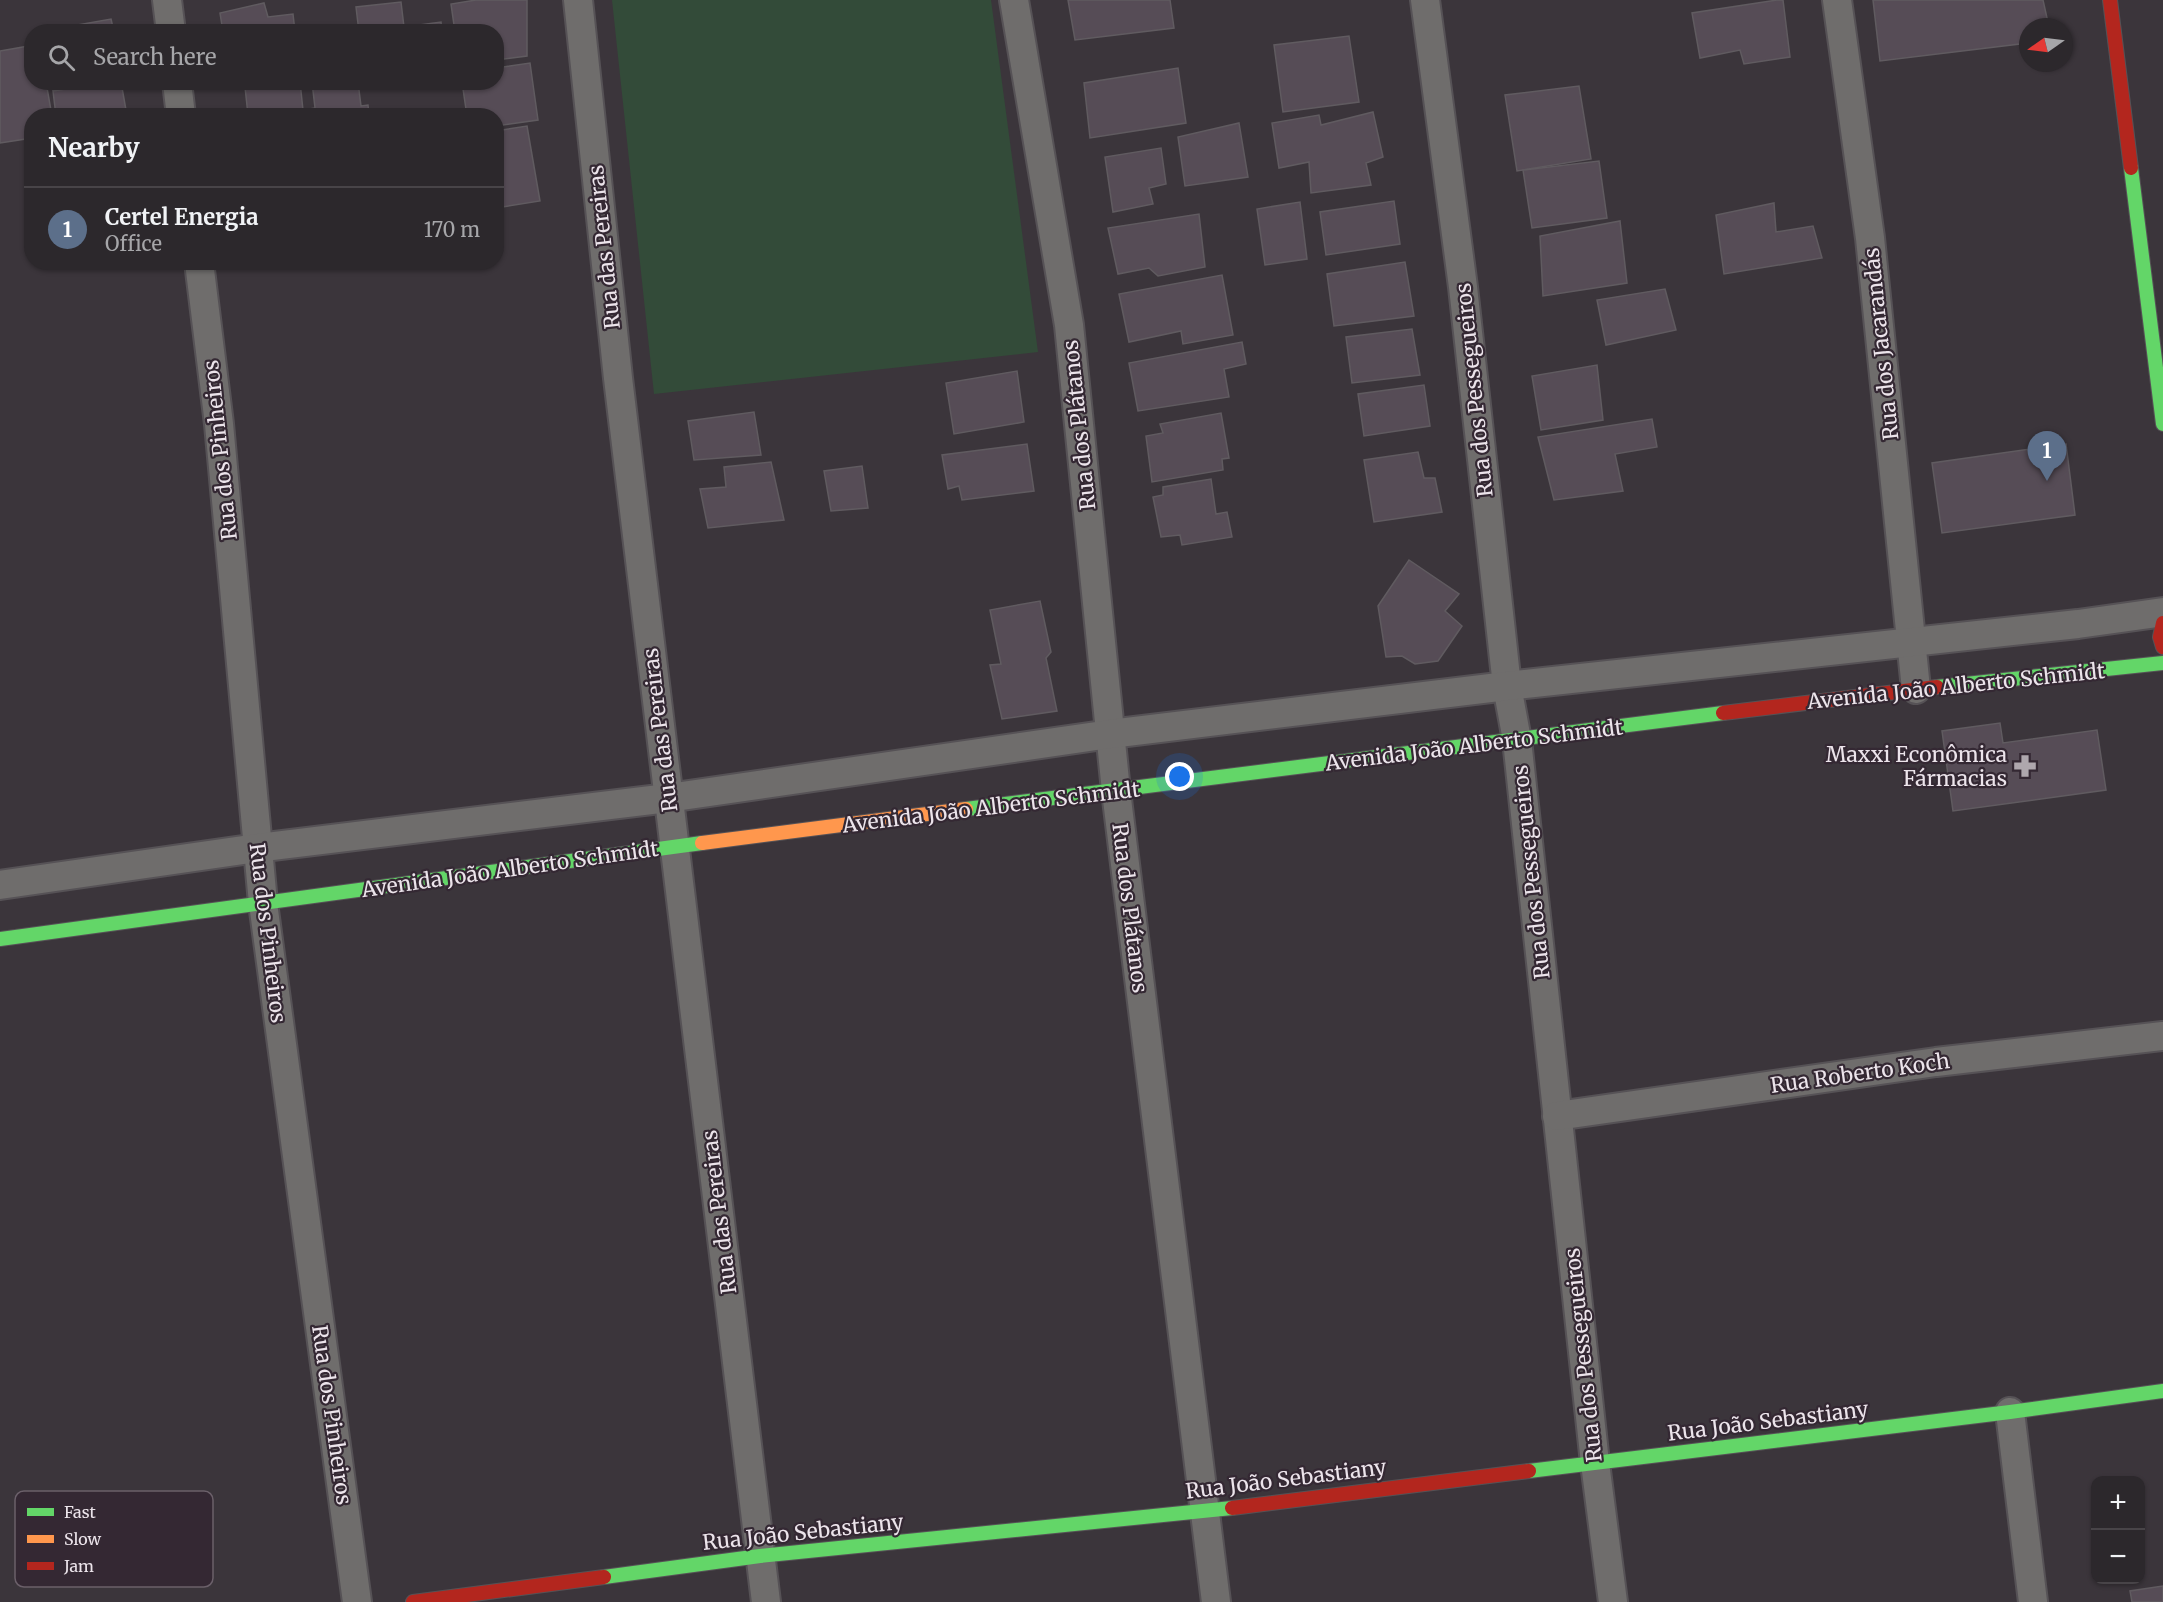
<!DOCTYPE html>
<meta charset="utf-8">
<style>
:root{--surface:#2c282c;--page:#343034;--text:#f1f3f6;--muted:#a6a6a9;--line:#484448;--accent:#8bbbb9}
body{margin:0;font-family:Merriweather,serif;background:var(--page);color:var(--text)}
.controls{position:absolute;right:18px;bottom:18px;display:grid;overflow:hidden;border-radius:12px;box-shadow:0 2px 4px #0004}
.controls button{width:54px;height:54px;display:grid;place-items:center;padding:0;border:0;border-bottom:2px solid var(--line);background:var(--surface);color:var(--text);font:30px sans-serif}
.compass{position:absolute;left:2019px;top:18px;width:54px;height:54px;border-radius:50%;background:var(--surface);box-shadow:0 2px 4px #0004;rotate:256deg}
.you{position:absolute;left:1180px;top:777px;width:21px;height:21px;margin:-15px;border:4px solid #fff;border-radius:50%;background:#1a73e8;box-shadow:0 0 0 9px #1a73e833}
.badge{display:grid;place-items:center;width:39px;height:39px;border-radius:50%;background:var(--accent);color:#fff;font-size:20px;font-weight:700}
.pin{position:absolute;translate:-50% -50px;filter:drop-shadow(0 2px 3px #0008)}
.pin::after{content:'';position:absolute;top:32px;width:21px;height:18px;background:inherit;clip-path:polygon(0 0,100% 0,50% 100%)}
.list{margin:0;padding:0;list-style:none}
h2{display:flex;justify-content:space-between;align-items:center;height:78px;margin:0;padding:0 24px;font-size:26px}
h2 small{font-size:20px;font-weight:400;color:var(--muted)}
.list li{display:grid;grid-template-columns:39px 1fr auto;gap:18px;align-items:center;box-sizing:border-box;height:84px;padding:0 24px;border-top:2px solid var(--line)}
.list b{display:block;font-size:22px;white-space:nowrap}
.list p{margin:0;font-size:20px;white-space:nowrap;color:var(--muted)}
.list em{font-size:20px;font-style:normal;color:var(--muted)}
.icon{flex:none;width:33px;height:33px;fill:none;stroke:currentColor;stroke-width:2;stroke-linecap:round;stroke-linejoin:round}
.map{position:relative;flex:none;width:2163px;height:1602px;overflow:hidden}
.search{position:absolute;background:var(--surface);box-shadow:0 2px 4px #0004;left:24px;top:24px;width:480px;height:66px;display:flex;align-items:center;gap:15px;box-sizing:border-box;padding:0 21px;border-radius:24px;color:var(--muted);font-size:22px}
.panel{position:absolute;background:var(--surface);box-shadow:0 2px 4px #0004;left:24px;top:108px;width:480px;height:162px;border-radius:24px}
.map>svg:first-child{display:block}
</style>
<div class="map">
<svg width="2163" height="1602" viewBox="0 0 2163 1602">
<rect width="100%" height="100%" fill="#3b353b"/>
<path fill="#334b39" d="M612,0H991L1038,352L654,394Z"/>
<g fill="#564c56" stroke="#605b60" stroke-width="1.5">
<path d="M476,0H527V56L496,60V32H455L451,4Z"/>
<path d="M1068,0H1170L1174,28L1075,40Z"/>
<path d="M1777,0H1783L1790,57L1744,64L1740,50L1700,58L1692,13Z"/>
<path d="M1873,0H2043L2049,27H2028V43L1880,61Z"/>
<path d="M401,2L404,27L441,22L442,32H359L356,7Z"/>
<path d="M264,3L268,17L293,14L295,32H223L220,13Z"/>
<path d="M111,19L114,32H44V31Z"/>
<path d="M1349,36L1359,102L1283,112L1274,45Z"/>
<path d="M29,46L32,82H46L52,116H32V138L0,143V51Z"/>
<path d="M530,63L538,120L496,126V116H467L462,82H496V68Z"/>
<path d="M1178,68L1186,123L1090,138L1084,83Z"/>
<path d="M52,82H99L53,90Z"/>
<path d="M109,82H121L126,110L93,116H56L53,91Z"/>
<path d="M224,82H300L303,110L248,115L245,87L225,89Z"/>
<path d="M312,82H358L361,106L368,105L369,116H304L303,110L315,108Z"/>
<path d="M1579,86L1591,159L1517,171L1505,95Z"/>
<path d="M1373,112L1383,157L1366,163L1371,185L1311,193L1309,162L1279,168L1272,123L1319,115L1321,125Z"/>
<path d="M1239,123L1248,177L1185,186L1178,137Z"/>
<path d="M527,126L540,201L496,208V131Z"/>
<path d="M1161,148L1166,184L1149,188L1153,204L1113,212L1105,157Z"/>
<path d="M1599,161L1607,218L1532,228L1523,170Z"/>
<path d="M1394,201L1400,244L1326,255L1320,212Z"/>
<path d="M1300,202L1307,259L1265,265L1257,209Z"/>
<path d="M1774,203L1776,232L1813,226L1822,258L1724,274L1716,215Z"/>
<path d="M1199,214L1205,267L1158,276L1149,268L1118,274L1108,228Z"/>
<path d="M1620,221L1627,283L1543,296L1540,236Z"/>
<path d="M56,262H119V263L57,269Z"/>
<path d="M1405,262L1414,316L1334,326L1327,274Z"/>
<path d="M1222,275L1233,335L1183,344L1181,331L1129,342L1119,294Z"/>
<path d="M1665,289L1676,330L1606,345L1597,300Z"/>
<path d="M1412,329L1420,375L1352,383L1346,337Z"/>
<path d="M1242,342L1246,364L1224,369L1229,397L1138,411L1129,363Z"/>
<path d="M1597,365L1603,420L1541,430L1532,376Z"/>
<path d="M1017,371L1024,422L954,434L946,383Z"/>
<path d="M1424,385L1430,426L1364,436L1358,394Z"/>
<path d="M754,412L761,455L694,460L688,421Z"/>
<path d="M1221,413L1229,458L1222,459L1223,470L1152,482L1146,436L1163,433L1160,424Z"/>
<path d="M1652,419L1657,447L1615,454L1623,491L1554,500L1538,437Z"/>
<path d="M1027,444L1034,491L962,500L959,486L948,489L942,455Z"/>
<path d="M2066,444L2075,515L1942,533L1932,463Z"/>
<path d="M1418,452L1424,478H1435L1442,512L1374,522L1364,460Z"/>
<path d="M771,462L784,520L708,528L700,489L726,487L724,467Z"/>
<path d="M862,466L868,508L831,511L824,471Z"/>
<path d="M1211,479L1216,514L1227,512L1232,537L1182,545L1180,535L1161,537L1153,497L1163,495V487Z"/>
<path d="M1409,560L1459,594L1445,611L1462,626L1438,661L1415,664L1402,656L1386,657L1378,606Z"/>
<path d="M1040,601L1051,652L1046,658L1057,711L1002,719L990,665L1001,664L990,610Z"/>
<path d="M2000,723L2003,743L2097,730L2106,790L1953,811L1942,731Z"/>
<path d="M2163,1586V1602H2132L2130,1591Z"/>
</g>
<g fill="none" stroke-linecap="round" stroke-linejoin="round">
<g stroke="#565256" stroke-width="32">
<g id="street">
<path d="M167,0L171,32"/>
<path d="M578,0L618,378L766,1602"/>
<path d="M1014,0L1069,325L1116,791L1216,1602"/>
<path d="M1425,0L1463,287L1507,686L1517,740L1595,1463L1613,1602"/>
<path d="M1837,0L1870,238L1916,689"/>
<path d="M177,82L181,116"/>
<path d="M199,262L219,424L263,903L357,1602"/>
<path d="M0,885L257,848L668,798L1110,734L1507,686L2078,624L2163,612"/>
<path d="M1557,1116L1936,1062L2163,1036"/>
<path d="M2010,1412L2033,1602"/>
</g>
</g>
<g stroke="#565256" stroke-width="16">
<g id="fast">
<path d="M2131,168L2163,424"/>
<path d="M1937,687L2163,663"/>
<path d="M966,809L1723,713"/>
<path d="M0,939L702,843"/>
<path d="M1529,1471L2010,1412L2163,1391"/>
<path d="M604,1577L760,1556L1232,1508"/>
</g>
</g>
<g stroke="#565256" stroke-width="16">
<path id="slow" d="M702,843L966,809"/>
</g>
<g stroke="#565256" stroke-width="16">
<g id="jam">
<path d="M2110,0L2131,168"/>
<path d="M2163,623L2160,637L2163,647"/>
<path d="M1723,713L1937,687"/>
<path d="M1232,1508L1529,1471"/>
<path d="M413,1602L604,1577"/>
</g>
</g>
<use href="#street" stroke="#6f6d6c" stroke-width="28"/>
<use href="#fast" stroke="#63d668" stroke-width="14"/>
<use href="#slow" stroke="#ff974d" stroke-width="14"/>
<use href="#jam" stroke="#b3261e" stroke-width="14"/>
</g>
<defs>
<g id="pharmacy-bare" transform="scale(1.8)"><path d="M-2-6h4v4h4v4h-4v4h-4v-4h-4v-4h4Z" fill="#aea7ad" stroke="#342833" stroke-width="2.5" paint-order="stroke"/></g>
</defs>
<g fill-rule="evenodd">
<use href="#pharmacy-bare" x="2025" y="766"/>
</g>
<g text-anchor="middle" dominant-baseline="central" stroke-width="4.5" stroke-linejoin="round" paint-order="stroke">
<g font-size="21" fill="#ece4eb" stroke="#342833">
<text transform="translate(604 247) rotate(-96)">Rua das Pereiras</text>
<text transform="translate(1881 344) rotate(-96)">Rua dos Jacarandás</text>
<text transform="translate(1474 390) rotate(-96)">Rua dos Pessegueiros</text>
<text transform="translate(1079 425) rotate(-96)">Rua dos Plátanos</text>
<text transform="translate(220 450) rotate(-96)">Rua dos Pinheiros</text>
<text transform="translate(1956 686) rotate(-6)">Avenida João Alberto Schmidt</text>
<text transform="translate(660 730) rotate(-97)">Rua das Pereiras</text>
<text transform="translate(1474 745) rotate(-7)">Avenida João Alberto Schmidt</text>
<text transform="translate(991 807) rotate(-7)">Avenida João Alberto Schmidt</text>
<text transform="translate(510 869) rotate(-8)">Avenida João Alberto Schmidt</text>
<text transform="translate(1531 872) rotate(-96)">Rua dos Pessegueiros</text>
<text transform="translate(1130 908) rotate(83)">Rua dos Plátanos</text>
<text transform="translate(268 933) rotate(83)">Rua dos Pinheiros</text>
<text transform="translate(1860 1073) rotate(-8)">Rua Roberto Koch</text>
<text transform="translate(719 1212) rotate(-97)">Rua das Pereiras</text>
<text transform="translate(1583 1355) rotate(-96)">Rua dos Pessegueiros</text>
<text transform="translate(332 1415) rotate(82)">Rua dos Pinheiros</text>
<text transform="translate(1768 1421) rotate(-7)">Rua João Sebastiany</text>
<text transform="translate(1286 1479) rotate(-7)">Rua João Sebastiany</text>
<text transform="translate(803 1532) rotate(-6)">Rua João Sebastiany</text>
</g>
<g font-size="21" fill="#ece4eb" stroke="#342833" text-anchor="end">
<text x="2007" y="754">Maxxi Econômica<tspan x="2007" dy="24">Fármacias</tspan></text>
</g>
</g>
<rect x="15" y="1491" width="198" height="96" rx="9" fill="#342833" stroke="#6b606a" stroke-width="1.5"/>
<rect x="27" y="1508" width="27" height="8" fill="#63d668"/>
<rect x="27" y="1535" width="27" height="8" fill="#ff974d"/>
<rect x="27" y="1562" width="27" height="8" fill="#b3261e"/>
<g font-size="16" fill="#ece4eb">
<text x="64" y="1518">Fast</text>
<text x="64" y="1545">Slow</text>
<text x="64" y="1572">Jam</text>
</g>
</svg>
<div class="controls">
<button>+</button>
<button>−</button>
</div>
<svg class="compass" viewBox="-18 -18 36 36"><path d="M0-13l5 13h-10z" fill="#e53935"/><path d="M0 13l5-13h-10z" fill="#a6a6a9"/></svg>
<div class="you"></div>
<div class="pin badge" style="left:2047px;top:481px;background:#5c6f8a">1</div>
<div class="search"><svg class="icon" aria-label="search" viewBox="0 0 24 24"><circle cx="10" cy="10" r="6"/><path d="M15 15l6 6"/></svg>Search here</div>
<section class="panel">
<h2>Nearby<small></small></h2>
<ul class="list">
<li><span class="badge" style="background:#5c6f8a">1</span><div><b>Certel Energia</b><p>Office</p></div><em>170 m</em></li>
</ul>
</section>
</div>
